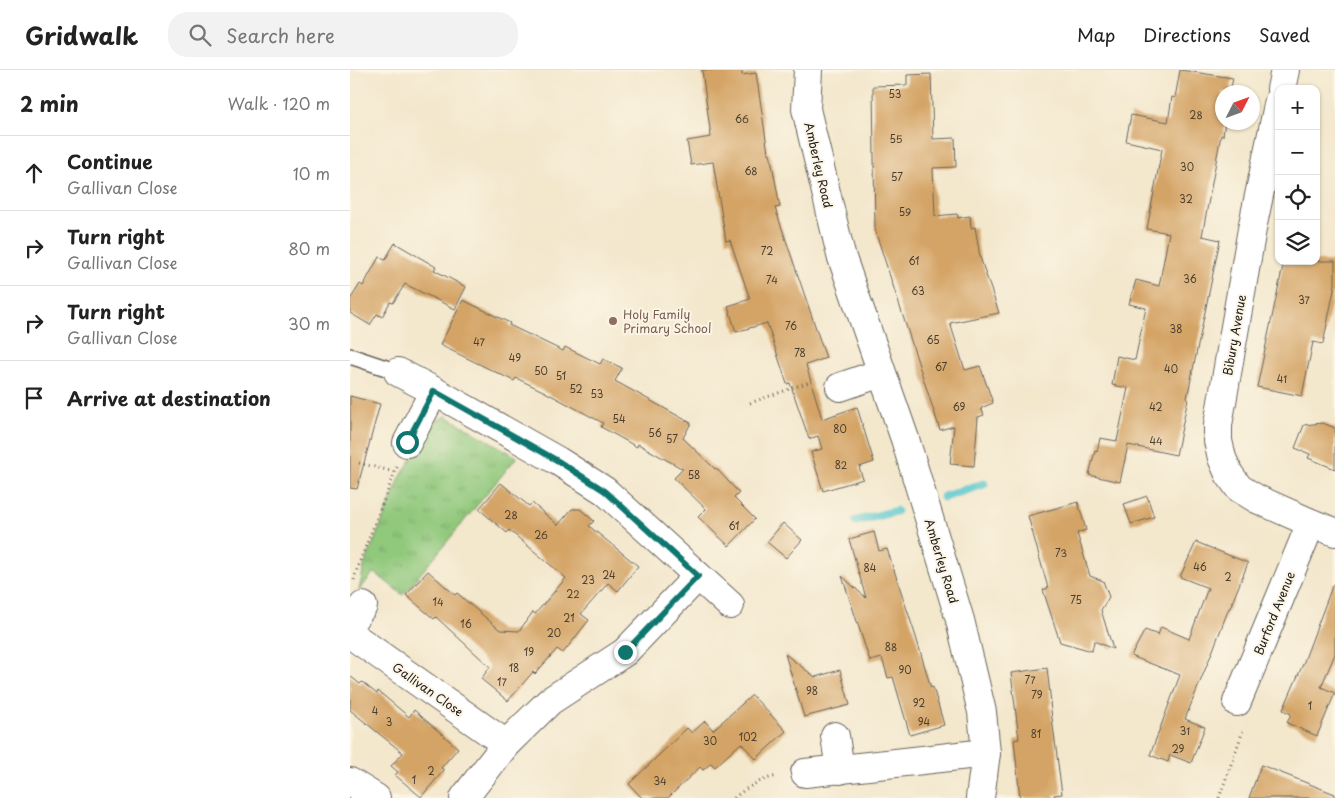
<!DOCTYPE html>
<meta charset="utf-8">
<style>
:root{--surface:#fff;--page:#f2f2f2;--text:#222;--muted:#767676;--line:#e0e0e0}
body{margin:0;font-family:"Playpen Sans",sans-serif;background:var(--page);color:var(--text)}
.controls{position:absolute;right:15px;top:15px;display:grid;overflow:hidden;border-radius:10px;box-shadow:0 1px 4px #0004}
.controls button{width:45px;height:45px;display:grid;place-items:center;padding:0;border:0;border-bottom:1px solid var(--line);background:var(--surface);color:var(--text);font:25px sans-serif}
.compass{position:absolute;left:865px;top:15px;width:45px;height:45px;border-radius:50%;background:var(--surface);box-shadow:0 1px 4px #0004;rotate:48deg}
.stop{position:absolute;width:15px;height:15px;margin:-11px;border:4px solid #0f766e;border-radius:50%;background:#fff}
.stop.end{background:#0f766e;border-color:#fff;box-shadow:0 1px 5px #0008}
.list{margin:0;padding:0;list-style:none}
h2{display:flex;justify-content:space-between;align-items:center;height:65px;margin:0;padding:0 20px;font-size:21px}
h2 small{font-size:16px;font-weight:400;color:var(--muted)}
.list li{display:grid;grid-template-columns:32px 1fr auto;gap:15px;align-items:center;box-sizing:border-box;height:75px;padding:0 20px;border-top:1px solid var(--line)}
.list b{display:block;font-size:19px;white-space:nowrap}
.list p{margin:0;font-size:16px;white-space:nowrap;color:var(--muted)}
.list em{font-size:16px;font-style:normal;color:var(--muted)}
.icon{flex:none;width:28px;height:28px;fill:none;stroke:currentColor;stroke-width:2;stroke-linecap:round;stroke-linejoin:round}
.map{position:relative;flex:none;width:985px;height:728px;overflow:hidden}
header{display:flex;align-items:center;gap:30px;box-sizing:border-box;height:70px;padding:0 25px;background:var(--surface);border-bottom:1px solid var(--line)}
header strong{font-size:24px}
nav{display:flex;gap:28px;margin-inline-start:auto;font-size:18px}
.search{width:350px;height:45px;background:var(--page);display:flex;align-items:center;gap:12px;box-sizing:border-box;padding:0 18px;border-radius:20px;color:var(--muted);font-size:19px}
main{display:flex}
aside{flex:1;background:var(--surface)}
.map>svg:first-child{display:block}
</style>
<header>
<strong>Gridwalk</strong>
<div class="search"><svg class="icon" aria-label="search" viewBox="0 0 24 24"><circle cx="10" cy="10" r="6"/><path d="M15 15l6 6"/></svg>Search here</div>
<nav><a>Map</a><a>Directions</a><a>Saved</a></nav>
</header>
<main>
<aside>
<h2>2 min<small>Walk · 120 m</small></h2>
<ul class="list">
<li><svg class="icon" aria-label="ahead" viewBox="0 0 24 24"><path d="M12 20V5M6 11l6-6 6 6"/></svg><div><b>Continue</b><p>Gallivan Close</p></div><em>10 m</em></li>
<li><svg class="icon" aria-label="right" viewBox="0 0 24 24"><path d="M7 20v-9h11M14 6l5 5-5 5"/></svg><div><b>Turn right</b><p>Gallivan Close</p></div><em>80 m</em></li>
<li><svg class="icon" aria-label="right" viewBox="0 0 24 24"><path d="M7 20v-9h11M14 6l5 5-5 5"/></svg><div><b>Turn right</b><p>Gallivan Close</p></div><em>30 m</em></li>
<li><svg class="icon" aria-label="arrive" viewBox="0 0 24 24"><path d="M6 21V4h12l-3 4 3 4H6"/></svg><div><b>Arrive at destination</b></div></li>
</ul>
</aside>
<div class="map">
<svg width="985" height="728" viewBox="0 0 985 728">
<defs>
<pattern id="grass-tufts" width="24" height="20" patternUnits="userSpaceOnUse" patternTransform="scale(1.25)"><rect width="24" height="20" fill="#90c87c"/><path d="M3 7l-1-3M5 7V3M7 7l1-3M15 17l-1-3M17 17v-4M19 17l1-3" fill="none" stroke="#7cab6b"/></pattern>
</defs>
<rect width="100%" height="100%" fill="#fcf5e5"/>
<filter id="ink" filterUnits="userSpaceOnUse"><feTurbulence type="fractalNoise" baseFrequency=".02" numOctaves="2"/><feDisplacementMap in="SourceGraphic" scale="10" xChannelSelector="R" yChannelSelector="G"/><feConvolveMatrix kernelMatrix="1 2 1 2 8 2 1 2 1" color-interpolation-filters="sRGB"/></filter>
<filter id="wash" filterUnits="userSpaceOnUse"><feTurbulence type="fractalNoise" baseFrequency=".0096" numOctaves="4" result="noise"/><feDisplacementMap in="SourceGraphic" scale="20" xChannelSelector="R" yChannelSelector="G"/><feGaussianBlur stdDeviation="1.12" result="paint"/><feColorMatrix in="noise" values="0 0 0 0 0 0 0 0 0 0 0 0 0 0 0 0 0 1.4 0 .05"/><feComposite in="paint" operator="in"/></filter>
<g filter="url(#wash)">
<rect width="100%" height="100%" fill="#f3e7cc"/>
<path fill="url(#grass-tufts)" stroke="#56724c" d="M96,346L167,387L53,525L24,502L9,521L14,496L50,408L79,359L88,350Z"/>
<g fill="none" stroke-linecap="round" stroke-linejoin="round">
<g stroke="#59c7cd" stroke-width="9">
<path d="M594,427L634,414"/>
<path d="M506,451L546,441"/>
</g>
</g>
<g id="blocks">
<g fill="#d4a466">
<path d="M352,0H392V5L406,3L418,83H420L430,137L425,138L476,288L456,295L472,349L507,337L524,392L509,397L513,409L473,421L461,382L472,379L468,366L459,369L440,313L437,314L417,253L386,262L378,236L400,229L380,170L376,171L363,92L341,95L337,71L361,67Z"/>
<path d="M830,0L883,8L880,22H872V52H875L873,66L871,65L852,166L870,170L837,328L838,329L826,385L778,375L770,412L739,405L745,381L747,382L750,368L767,371L778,318L762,315L767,286L785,290L796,238L779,234L786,210L809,216L819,163L797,159L812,79L776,71L781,45L818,52L822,27L825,28Z"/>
<path d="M581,4L583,69L605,68L606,97L583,98L585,146L607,144L608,148L620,146L621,158L625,157L630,187L649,243L600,253L615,300L630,296L643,333L631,338L634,345L628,347L624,396L600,394L604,356L590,360L525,160L523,16L557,15V5Z"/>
<path d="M45,173L86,197L84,200L116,217L105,239L55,214L43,233L40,232L32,247L27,244L20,255L0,243V230L10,214L13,216L29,187L35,190Z"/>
<path d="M934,191H985V215L973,274L963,272L952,326L907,317Z"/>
<path d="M113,230L160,253L159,255L213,281L215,277L250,294L253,289L272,298L265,311L341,353L333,368L365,399L366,398L389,423L384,428L405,449L379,476L348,447L356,439L324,408L333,399L288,374L287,377L251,357L253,353L193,321L166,308L164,311L90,275Z"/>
<path d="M0,326L30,334L7,419L0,418Z"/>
<path d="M973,353L985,358V399L958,388L960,384L945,378L954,355Z"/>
<path d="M151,413L179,436L182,433L208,455L222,439H230L244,451L239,456L288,496L268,521L258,513L231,544L239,550L213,583L207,579L185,604L183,602L158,631L131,609L140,597L86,547L84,549L56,525L78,501L105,525L107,523L150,560L169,561L183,542L185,544L216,508L159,460L157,463L129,439Z"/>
<path d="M797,426L804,447L781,454L774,434Z"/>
<path d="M728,432L736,460L727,463L740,506L753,511L759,527L751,540L763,579L744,571L742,581L710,572L693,520L698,518L678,446Z"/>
<path d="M433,453L452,470L436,488L417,472Z"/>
<path d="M524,462L529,481L537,479L566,567L581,618L583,617L594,655L560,665L543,607L538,608L532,588L520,591L492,506L516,528L499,469Z"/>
<path d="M846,472L898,493L880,538H879L863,580L835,649L855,657L841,693L820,685L818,692L800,685L830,605L781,586L795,560L808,565L811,557L839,569L858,518L830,507Z"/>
<path d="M983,514H985V584L971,617L985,623L967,666L937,653L941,644L933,640L953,594Z"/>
<path d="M435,584L465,607L490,600L500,635L454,647Z"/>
<path d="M697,598L701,633H700L712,724L704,725L705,728H670L664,670L669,669L661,603Z"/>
<path d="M0,606L10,614L12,612L27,624L28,621L59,647L64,640L108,678L91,698L94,700L71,727L45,705L48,702L41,696L53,683L0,640Z"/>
<path d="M402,625L436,661L406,689L391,673L365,697L361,693L353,700L350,697L318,728H292L279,714L337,658L342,663L355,651L363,660Z"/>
<path d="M911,695L985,724V728H899Z"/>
</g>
</g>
</g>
<g filter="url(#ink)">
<use href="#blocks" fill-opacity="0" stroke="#67635a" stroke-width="1"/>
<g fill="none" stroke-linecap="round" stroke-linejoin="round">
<g stroke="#67635a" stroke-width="18">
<path id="lane" d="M0,286L48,302"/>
</g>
<g stroke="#67635a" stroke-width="30">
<g id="street">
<path d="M458,0L456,39L491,185L555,369L610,550L632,642L636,683L630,728"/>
<path d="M931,19L935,0"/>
<path d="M929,30L902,159L868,355V371L872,388L879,404L889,418L907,429L961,453L985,462"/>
<path d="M48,302L84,321L208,391L255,421L380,535"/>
<path d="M490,317L531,303"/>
<path d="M57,373L84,321"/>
<path d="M0,553L13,536"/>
<path d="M0,564L156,674"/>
<path d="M887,632L961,453"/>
<path d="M485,666L490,700"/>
<path d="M455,703L636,683"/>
<path d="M0,712L26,728"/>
<path d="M114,728L156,674L200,631L275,582L348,506"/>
</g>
</g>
<g stroke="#67635a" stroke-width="3" stroke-dasharray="1 4" stroke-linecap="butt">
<path d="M400,333L465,310"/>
<path d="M9,393L45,402"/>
<path d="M4,510L8,496L47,397"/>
<path d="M384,728C397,717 411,709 428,706"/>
<path d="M869,728L894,658"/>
</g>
<use href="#lane" stroke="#fff" stroke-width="15"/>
<use href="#street" stroke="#fff" stroke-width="28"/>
</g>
</g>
<g fill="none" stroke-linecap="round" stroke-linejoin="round" filter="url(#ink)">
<path stroke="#0f766e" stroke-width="6" d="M57,372L84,321L208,391L255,421L348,506L275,582"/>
</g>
<circle fill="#8d6e63" stroke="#fcf5e5" stroke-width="2" cx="263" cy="251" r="5"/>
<g text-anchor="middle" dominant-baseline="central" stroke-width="4" stroke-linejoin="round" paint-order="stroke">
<g font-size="10" fill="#4a3e2e">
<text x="545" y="23">53</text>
<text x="846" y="44">28</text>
<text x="392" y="48">66</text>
<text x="546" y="68">55</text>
<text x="837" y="96">30</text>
<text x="401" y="100">68</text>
<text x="547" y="106">57</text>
<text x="836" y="128">32</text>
<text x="555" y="141">59</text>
<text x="417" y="180">72</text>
<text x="564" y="190">61</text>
<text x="840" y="208">36</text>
<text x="422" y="209">74</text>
<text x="568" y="220">63</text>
<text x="954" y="229">37</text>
<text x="441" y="255">76</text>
<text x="826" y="258">38</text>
<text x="583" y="269">65</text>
<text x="129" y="271">47</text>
<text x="450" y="282">78</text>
<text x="165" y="287">49</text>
<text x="591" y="296">67</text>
<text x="821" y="298">40</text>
<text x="191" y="300">50</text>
<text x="211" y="305">51</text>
<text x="932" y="308">41</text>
<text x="226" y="318">52</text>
<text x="247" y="323">53</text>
<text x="609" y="336">69</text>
<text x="806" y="336">42</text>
<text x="269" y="348">54</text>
<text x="490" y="358">80</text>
<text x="305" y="362">56</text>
<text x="322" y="368">57</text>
<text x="806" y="370">44</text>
<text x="491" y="394">82</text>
<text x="344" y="404">58</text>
<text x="161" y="444">28</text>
<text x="384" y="455">61</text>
<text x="191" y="464">26</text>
<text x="711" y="482">73</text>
<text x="850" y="496">46</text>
<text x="520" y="497">84</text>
<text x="259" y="504">24</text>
<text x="878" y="506">2</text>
<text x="238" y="509">23</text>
<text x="223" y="523">22</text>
<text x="726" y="529">75</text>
<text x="88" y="531">14</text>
<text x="219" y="547">21</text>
<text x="116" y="553">16</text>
<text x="204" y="562">20</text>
<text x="541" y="576">88</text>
<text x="179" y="581">19</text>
<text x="164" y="597">18</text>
<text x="555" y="599">90</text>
<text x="680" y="609">77</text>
<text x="152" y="611">17</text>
<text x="462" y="620">98</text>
<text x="687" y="624">79</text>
<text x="569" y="632">92</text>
<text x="960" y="635">1</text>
<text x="25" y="640">4</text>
<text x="39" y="651">3</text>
<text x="574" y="651">94</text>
<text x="835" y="660">31</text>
<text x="686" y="663">81</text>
<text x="398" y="666">102</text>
<text x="360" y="670">30</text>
<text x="828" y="678">29</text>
<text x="81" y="700">2</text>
<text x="64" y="709">1</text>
<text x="310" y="710">34</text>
</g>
<g font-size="12" fill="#1c1c1c" stroke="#fcf5e5">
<text transform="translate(469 95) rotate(77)">Amberley Road</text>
<text transform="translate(884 265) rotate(-80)">Bibury Avenue</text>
<text transform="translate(592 491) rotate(73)">Amberley Road</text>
<text transform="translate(924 543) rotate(-68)">Burford Avenue</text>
<text transform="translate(78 619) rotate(35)">Gallivan Close</text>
</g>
<g font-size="12" fill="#785e54" stroke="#fcf5e5" text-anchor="start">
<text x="273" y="244">Holy Family<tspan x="273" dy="14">Primary School</tspan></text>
</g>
</g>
</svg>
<div class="controls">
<button>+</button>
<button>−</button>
<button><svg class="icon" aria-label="locate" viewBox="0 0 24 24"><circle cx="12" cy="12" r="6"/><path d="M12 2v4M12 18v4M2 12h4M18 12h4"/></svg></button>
<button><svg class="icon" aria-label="layers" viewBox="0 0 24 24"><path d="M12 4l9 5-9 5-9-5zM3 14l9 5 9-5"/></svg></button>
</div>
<svg class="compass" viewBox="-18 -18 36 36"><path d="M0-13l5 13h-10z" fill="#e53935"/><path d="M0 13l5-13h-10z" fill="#767676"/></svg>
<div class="stop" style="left:57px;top:372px"></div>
<div class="stop end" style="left:275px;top:582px"></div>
</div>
</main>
